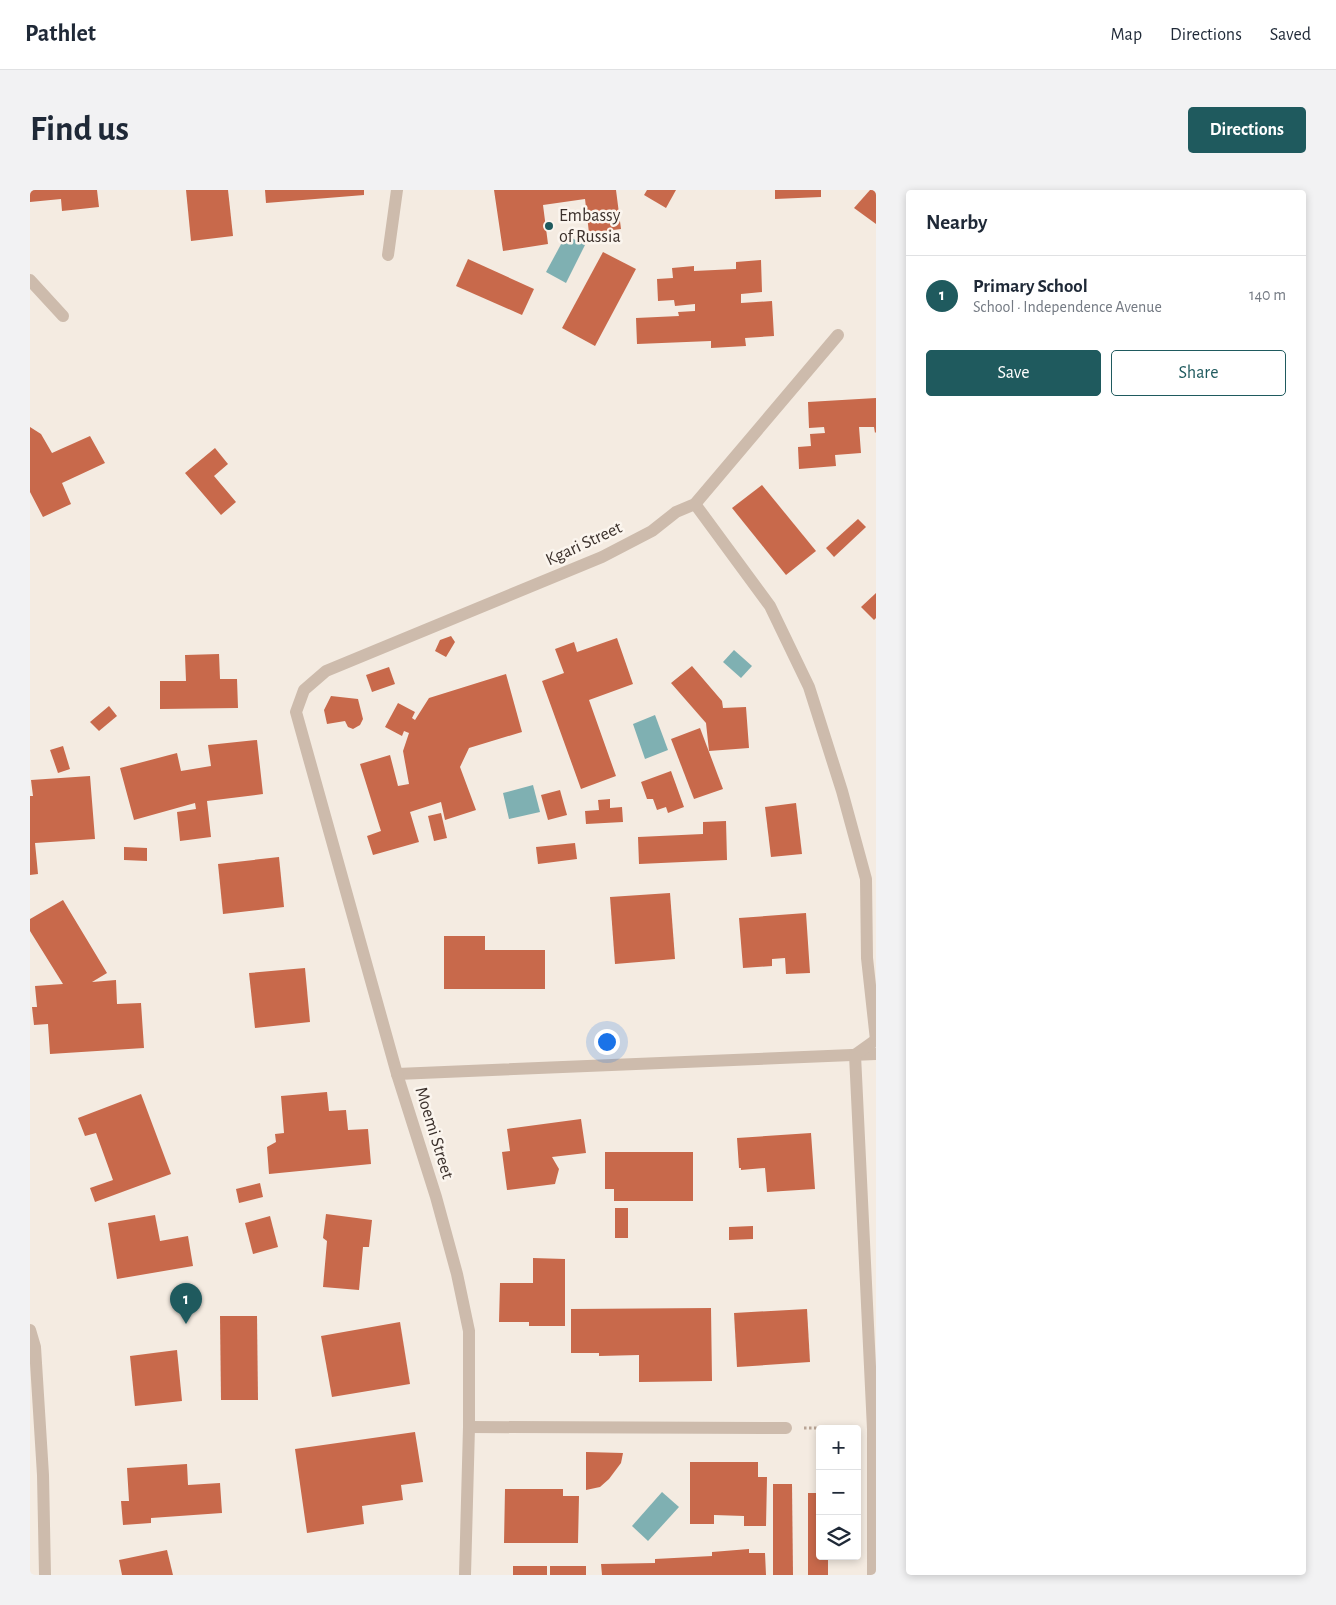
<!DOCTYPE html>
<meta charset="utf-8">
<style>
:root{--surface:#fff;--page:#f2f2f3;--text:#1f2937;--muted:#747a83;--line:#e0e1e3;--accent:#1f5a5e}
body{margin:0;font-family:"Alegreya Sans",sans-serif;background:var(--page);color:var(--text)}
.controls{position:absolute;right:15px;bottom:15px;display:grid;overflow:hidden;border-radius:5px;box-shadow:0 2px 8px #0003}
.controls button{width:45px;height:45px;display:grid;place-items:center;padding:0;border:0;border-bottom:1px solid var(--line);background:var(--surface);color:var(--text);font:25px sans-serif}
.you{position:absolute;left:576px;top:851px;width:18px;height:18px;margin:-12px;border:4px solid #fff;border-radius:50%;background:#1a73e8;box-shadow:0 0 0 8px #1a73e833}
.badge{display:grid;place-items:center;width:32px;height:32px;border-radius:50%;background:var(--accent);color:#fff;font-size:16px;font-weight:700}
.pin{position:absolute;translate:-50% -41px;filter:drop-shadow(0 1px 2px #0008)}
.pin::after{content:'';position:absolute;top:26px;width:18px;height:15px;background:inherit;clip-path:polygon(0 0,100% 0,50% 100%)}
.list{margin:0;padding:0;list-style:none}
h2{display:flex;justify-content:space-between;align-items:center;height:65px;margin:0;padding:0 20px;font-size:21px}
h2 small{font-size:16px;font-weight:400;color:var(--muted)}
.list li{display:grid;grid-template-columns:32px 1fr auto;gap:15px;align-items:center;box-sizing:border-box;height:80px;padding:0 20px;border-top:1px solid var(--line)}
.list b{display:block;font-size:19px;white-space:nowrap}
.list p{margin:0;font-size:16px;white-space:nowrap;color:var(--muted)}
.list em{font-size:16px;font-style:normal;color:var(--muted)}
.actions{display:flex;gap:10px;padding:15px 20px}
.actions a{flex:1;padding:11px 0;border:1px solid var(--accent);border-radius:5px;text-align:center;font-size:18px;color:var(--accent)}
.actions .main{background:var(--accent);color:#fff}
.icon{flex:none;width:28px;height:28px;fill:none;stroke:currentColor;stroke-width:2;stroke-linecap:round;stroke-linejoin:round}
.map{position:relative;flex:none;width:846px;height:1385px;overflow:hidden;border-radius:5px}
header{display:flex;align-items:center;gap:30px;box-sizing:border-box;height:70px;padding:0 25px;background:var(--surface);border-bottom:1px solid var(--line)}
header strong{font-size:24px}
nav{display:flex;gap:28px;margin-inline-start:auto;font-size:18px}
.intro{display:flex;align-items:center;justify-content:space-between;box-sizing:border-box;height:120px;padding:0 30px}
h1{margin:0;font-size:35px}
.button{padding:12px 22px;border-radius:5px;background:var(--accent);color:#fff;font-size:18px;font-weight:700}
main{display:flex;gap:30px;padding:0 30px}
aside{flex:1;background:var(--surface);border-radius:5px;box-shadow:0 2px 8px #0003}
.map>svg:first-child{display:block}
</style>
<header>
<strong>Pathlet</strong>
<nav><a>Map</a><a>Directions</a><a>Saved</a></nav>
</header>
<div class="intro"><h1>Find us</h1><a class="button">Directions</a></div>
<main>
<div class="map">
<svg width="846" height="1385" viewBox="0 0 846 1385">
<rect width="100%" height="100%" fill="#f4ebe1"/>
<g fill="#7fb0b2">
<path d="M536,45L555,55L536,93L516,82Z"/>
<path d="M704,460L722,476L711,488L693,472Z"/>
<path d="M625,525L638,560L615,569L603,534Z"/>
<path d="M503,595L510,622L479,629L473,603Z"/>
<path d="M632,1302L649,1317L618,1351L602,1336Z"/>
</g>
<g fill="#c8694b">
<path d="M0,0H67L69,17L32,21L31,9L0,12Z"/>
<path d="M156,0H198L203,46L161,51Z"/>
<path d="M235,0H334V5L236,13Z"/>
<path d="M464,0H586L591,39L559,43L555,9L513,15L518,54L473,61Z"/>
<path d="M617,0H646L636,18L614,5Z"/>
<path d="M745,0H791V7L745,9Z"/>
<path d="M840,0H846V34L824,18Z"/>
<path d="M573,62L606,79L565,156L532,138Z"/>
<path d="M438,69L504,99L492,125L426,96Z"/>
<path d="M731,70L732,102L711,104V113L742,111L744,146L715,148L716,156L681,158V151L607,154L606,128L649,126L648,122L665,121V114L645,116L644,110L628,111L627,89L643,88L642,78L664,76V81L706,79V72Z"/>
<path d="M846,208V242L845,243L844,237H829L831,263L805,265L806,276L769,279L768,257L781,256L780,244L795,243L794,237L779,238L778,212Z"/>
<path d="M0,237L11,244L22,263L60,246L75,273L32,293L41,314L13,327L0,302Z"/>
<path d="M185,258L198,274L184,286L206,312L191,325L155,283Z"/>
<path d="M732,295L786,361L756,385L702,318Z"/>
<path d="M828,329L836,337L804,367L796,358Z"/>
<path d="M846,403V428L844,430L831,417Z"/>
<path d="M421,446L425,452L416,467L405,461L410,450Z"/>
<path d="M587,448L603,494L559,510L586,586L551,599L512,491L534,483L525,459L544,452L547,462Z"/>
<path d="M189,464L190,489H207L208,518L130,519V491H156L155,465Z"/>
<path d="M662,476L692,511L693,518L716,517L719,558L679,561L676,533L641,493Z"/>
<path d="M359,477L365,494L342,502L336,485Z"/>
<path d="M476,484L492,542L439,558L430,577L446,620L415,630L411,612L380,622L389,652L343,665L337,646L351,641L330,574L360,565L368,596L379,594L373,561L379,543L374,541L372,546L355,537L368,513L385,522L382,528L385,530L399,508Z"/>
<path d="M301,506L328,509L333,529L330,535L323,539L318,537L315,531L297,534L294,520Z"/>
<path d="M79,516L87,526L69,541L60,532Z"/>
<path d="M670,538L693,599L664,609L641,549Z"/>
<path d="M227,550L233,604L177,611L181,647L150,651L147,622L166,619L165,613L104,630L90,578L147,563L151,581L181,576L178,555Z"/>
<path d="M33,556L40,579L28,583L20,560Z"/>
<path d="M641,581L654,617L638,623L636,617L627,620L623,609H617L611,592Z"/>
<path d="M60,586L65,649L5,653L8,684L0,685V606H3L1,590Z"/>
<path d="M530,600L537,625L518,630L511,605Z"/>
<path d="M580,609V618L592,617L593,632L556,634L555,621L569,620L568,610Z"/>
<path d="M766,613L772,664L741,667L735,617Z"/>
<path d="M411,623L417,648L404,651L398,626Z"/>
<path d="M696,631L697,670L609,674L608,647L673,644V632Z"/>
<path d="M545,653L547,669L508,674L506,657Z"/>
<path d="M94,657L117,658V671L94,670Z"/>
<path d="M249,667L254,717L193,724L188,674Z"/>
<path d="M640,703L645,769L585,774L580,707Z"/>
<path d="M33,710L77,783L62,792L86,790L87,814L111,813L114,858L20,864L18,834L4,835L2,817H7L5,796L33,794L0,741V729Z"/>
<path d="M776,723L780,783L756,784L755,768L742,769V776L713,778L709,728Z"/>
<path d="M414,746H455V760H515V799H414Z"/>
<path d="M275,778L280,832L225,838L219,783Z"/>
<path d="M297,902L299,921L316,920L318,940L338,939L341,974L239,984L237,957L246,952L245,944L254,943L251,906Z"/>
<path d="M111,904L141,984L65,1012L60,998L83,990L66,943L55,946L48,928Z"/>
<path d="M551,929L556,963L522,967L529,979L525,994L477,1000L472,962L480,961L477,939Z"/>
<path d="M781,943L785,999L737,1002L735,978L711,980V978H709L707,948Z"/>
<path d="M575,962H663V1011H584V999H575Z"/>
<path d="M230,993L233,1007L209,1013L206,999Z"/>
<rect x="585" y="1018" width="13" height="30"/>
<path d="M296,1024L342,1030L339,1057H333L329,1100L293,1097L297,1051L293,1048Z"/>
<path d="M125,1025L130,1051L158,1046L163,1076L87,1089L78,1033Z"/>
<path d="M240,1026L248,1057L223,1064L215,1033Z"/>
<path d="M723,1036V1049L699,1050V1037Z"/>
<path d="M503,1068L535,1069V1136H499V1132H469L470,1093H503Z"/>
<path d="M681,1118L682,1191L609,1192V1165L569,1166V1163H541V1119Z"/>
<path d="M777,1119L780,1172L707,1177L704,1123Z"/>
<path d="M190,1126H227L228,1210H191Z"/>
<path d="M370,1132L380,1194L302,1207L291,1146Z"/>
<path d="M147,1160L152,1211L105,1216L100,1166Z"/>
<path d="M385,1242L393,1292L371,1295L373,1310L332,1316L334,1334L277,1343L265,1259Z"/>
<path d="M556,1262L593,1263L591,1273L579,1289L570,1297L556,1300Z"/>
<path d="M660,1272H728V1287H737L736,1336H714V1326L684,1325V1334H660Z"/>
<path d="M157,1274L158,1295L190,1293L192,1323L121,1328V1333L93,1335L91,1311H99L97,1278Z"/>
<path d="M743,1294H762L763,1385H743Z"/>
<path d="M475,1299H533V1306H549L548,1353H474Z"/>
<path d="M778,1303H790V1366H798V1385H778Z"/>
<path d="M719,1359V1363H735L736,1385H572L571,1374L625,1373V1369L682,1366V1362Z"/>
<path d="M137,1360L143,1385H92L89,1370Z"/>
<rect x="483" y="1376" width="34" height="9"/>
<rect x="520" y="1376" width="36" height="9"/>
</g>
<g fill="none" stroke-linecap="round" stroke-linejoin="round">
<path stroke="#b9a596" stroke-width="3" stroke-dasharray="2.5 2.5" stroke-linecap="butt" d="M774,1238H825"/>
<g stroke="#cdbbac" stroke-width="12">
<path d="M358,65L367,0"/>
<path d="M0,90L33,126"/>
<path d="M665,314L740,416L779,497L812,601L836,689L837,768L846,850"/>
<path d="M367,884L846,864"/>
<path d="M439,1237L756,1238"/>
<path d="M435,1385L439,1237V1141L427,1084L406,1007L367,884L266,522L274,500L296,481L572,367L622,341L646,322L665,314L808,145"/>
<path d="M843,1385V1239L825,865L846,850"/>
</g>
<path stroke="#cdbbac" stroke-width="12" d="M0,1140L5,1157L13,1285L15,1385"/>
</g>
<circle fill="#1f5a5e" stroke="#fbf5ee" stroke-width="2" cx="519" cy="36" r="5"/>
<g text-anchor="middle" dominant-baseline="central" stroke-width="5" stroke-linejoin="round" paint-order="stroke">
<g font-size="18" fill="#3b302b" stroke="#fbf5ee" text-anchor="start">
<text x="529" y="26">Embassy<tspan x="529" dy="21">of Russia</tspan></text>
</g>
<g font-size="18" fill="#3b302b" stroke="#fbf5ee">
<text transform="translate(554 354) rotate(-25)">Kgari Street</text>
<text transform="translate(404 943) rotate(73)">Moemi Street</text>
</g>
</g>
</svg>
<div class="controls">
<button>+</button>
<button>−</button>
<button><svg class="icon" aria-label="layers" viewBox="0 0 24 24"><path d="M12 4l9 5-9 5-9-5zM3 14l9 5 9-5"/></svg></button>
</div>
<div class="you"></div>
<div class="pin badge" style="left:156px;top:1134px">1</div>
</div>
<aside>
<h2>Nearby<small></small></h2>
<ul class="list">
<li><span class="badge">1</span><div><b>Primary School</b><p>School · Independence Avenue</p></div><em>140 m</em></li>
</ul>
<div class="actions"><a class="main">Save</a><a>Share</a></div>
</aside>
</main>
